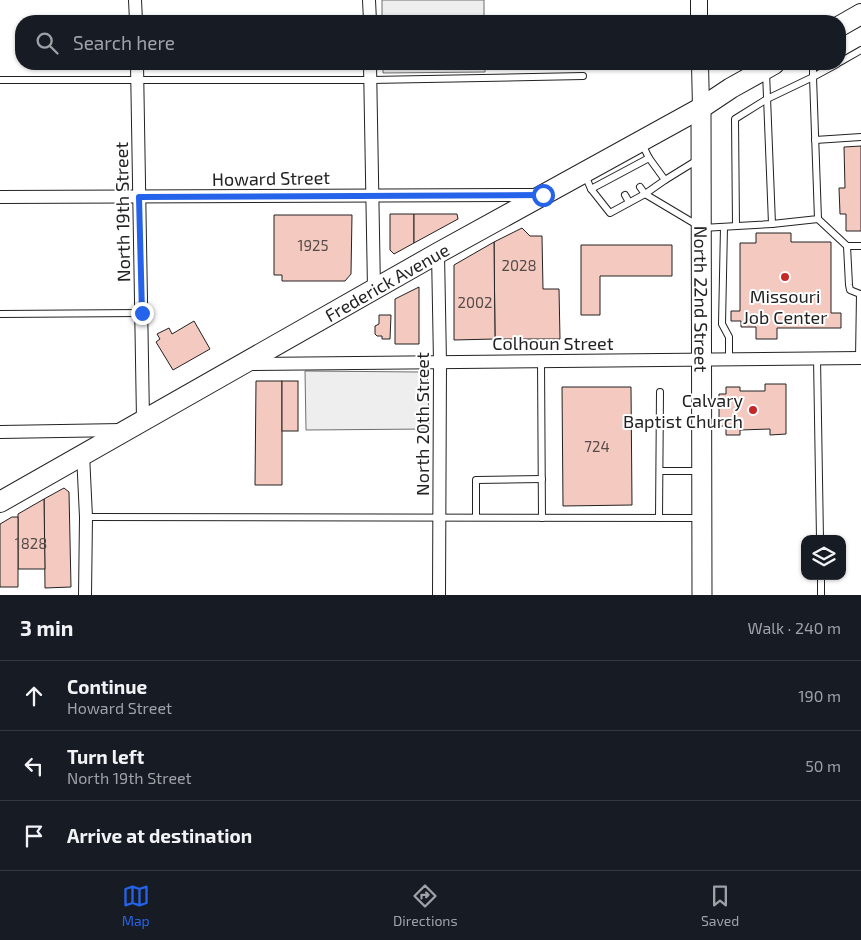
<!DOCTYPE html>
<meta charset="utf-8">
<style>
:root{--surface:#171b24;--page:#20242c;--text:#f1f3f6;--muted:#9ea1a6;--line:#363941;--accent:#2563eb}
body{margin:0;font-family:"Exo 2",sans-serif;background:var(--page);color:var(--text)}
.controls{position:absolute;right:15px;bottom:15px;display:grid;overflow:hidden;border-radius:10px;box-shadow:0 1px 4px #0004}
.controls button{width:45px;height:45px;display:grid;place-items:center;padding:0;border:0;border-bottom:1px solid var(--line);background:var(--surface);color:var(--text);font:25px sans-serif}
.stop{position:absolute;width:15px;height:15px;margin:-11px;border:4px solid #2563eb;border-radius:50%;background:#fff}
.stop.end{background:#2563eb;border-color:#fff;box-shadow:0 1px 5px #0008}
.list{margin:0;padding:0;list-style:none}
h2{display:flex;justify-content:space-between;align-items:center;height:65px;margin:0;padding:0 20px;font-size:21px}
h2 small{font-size:16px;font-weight:400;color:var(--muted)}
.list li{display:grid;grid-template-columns:32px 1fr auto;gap:15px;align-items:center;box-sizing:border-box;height:70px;padding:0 20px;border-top:1px solid var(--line)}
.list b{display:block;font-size:19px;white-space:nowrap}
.list p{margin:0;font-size:16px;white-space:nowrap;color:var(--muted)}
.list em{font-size:16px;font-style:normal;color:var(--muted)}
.icon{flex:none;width:28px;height:28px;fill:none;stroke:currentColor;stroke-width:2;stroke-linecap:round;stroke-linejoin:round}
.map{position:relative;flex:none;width:861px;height:595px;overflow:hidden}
.search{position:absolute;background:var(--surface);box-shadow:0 1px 4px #0004;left:15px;right:15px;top:15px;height:55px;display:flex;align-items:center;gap:12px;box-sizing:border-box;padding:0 18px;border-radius:20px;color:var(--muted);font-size:19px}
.sheet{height:275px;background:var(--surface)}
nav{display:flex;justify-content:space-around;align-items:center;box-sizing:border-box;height:70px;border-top:1px solid var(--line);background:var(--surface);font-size:14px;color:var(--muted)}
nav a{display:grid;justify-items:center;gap:2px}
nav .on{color:var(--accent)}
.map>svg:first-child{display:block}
</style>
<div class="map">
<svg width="861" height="595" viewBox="0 0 861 595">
<rect width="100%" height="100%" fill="#fff"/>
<g fill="#eee" stroke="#6f6f6f">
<rect x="382" y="0" width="102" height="21"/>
<path d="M383,64H485V72L383,73Z"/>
<path d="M305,371L422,372L427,377L428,384L429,429L306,430Z"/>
</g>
<g fill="#f3c9c0" stroke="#222">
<path d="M861,146V231H846V214H840L839,188H845L844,147Z"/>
<path d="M390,214H414V243L394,254L390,250Z"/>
<path d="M414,214H457L458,219L414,243Z"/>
<path d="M274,215H352L351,274L345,281H282V275H274Z"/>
<path d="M522,228L530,236H542L543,289H559L560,339H495L494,242Z"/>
<path d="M756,233H791V242H831V313H841V328H777V339H756V327H741V321H731V311H740V243H756Z"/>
<path d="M494,242L495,339L454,340V265Z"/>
<path d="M581,245H672V276H600V315H581Z"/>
<path d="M419,287V344H395V299Z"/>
<path d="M379,315H391L390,339H382V336H377L375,334V326L379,324Z"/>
<path d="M194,321L210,349L173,370L156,342L160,339L157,334L169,328L172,334Z"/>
<path d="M256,381H282V485H255Z"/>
<rect x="282" y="381" width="16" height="50"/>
<path d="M765,384H786V434L770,435V429L740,430V435H726V426H719V394H726V387H740V391H765Z"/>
<path d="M562,387H631L632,505L563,506Z"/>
<path d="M64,488L69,492L71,587L45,588L44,499Z"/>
<path d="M44,499L45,569H18V514Z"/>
<path d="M12,517H18V587H0V524Z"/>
</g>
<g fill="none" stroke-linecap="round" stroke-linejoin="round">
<g stroke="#222" stroke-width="8">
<g id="service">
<path d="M840,62L861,50"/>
<path d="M0,80H371L583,76"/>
<path d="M815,140L861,137"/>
<path d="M585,175L591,189L610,213L645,194L665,180L649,158L641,142"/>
<path d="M665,180L699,159"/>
<path d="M640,187L645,194L702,228L772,224L766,72"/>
<path d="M591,189L649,158"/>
<path d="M625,195L629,202"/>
<path d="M818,219L847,246"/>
<path d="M772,224L818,219L813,77L837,64"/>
<path d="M736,226L735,119L767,99L813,77V64"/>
<path d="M724,227L722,324L729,337V359"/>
<path d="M860,294L850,290L849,285L847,246H861"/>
<path d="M0,314L141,313"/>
<path d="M817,358L820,539"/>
<path d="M859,358L860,294H861"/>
<path d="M541,361L542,518"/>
<path d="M660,471H701"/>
<path d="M86,517L699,518"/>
<path d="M476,517V480L542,479"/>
<path d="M659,518L660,392"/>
<path d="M821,576V595"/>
</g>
</g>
<g stroke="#222" stroke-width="14">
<g id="minor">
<path d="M135,0L136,21"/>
<path d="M369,0L370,21"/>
<path d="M137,64L143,419"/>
<path d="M370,64L374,289"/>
<path d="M0,197L540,195"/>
<path d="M438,253L440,362L439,595"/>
<path d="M249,364L861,358"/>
<path d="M0,432L122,430"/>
<path d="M83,454L86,517L85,595"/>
</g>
</g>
<g stroke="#222" stroke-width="18">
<g id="tertiary">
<path d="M699,0V21"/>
<path d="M700,64L701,108"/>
</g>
</g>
<g stroke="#222" stroke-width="21">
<g id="secondary">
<path id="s1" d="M701,108L702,595"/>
</g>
</g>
<g stroke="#222" stroke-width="22">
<g id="primary">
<path d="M840,26L861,14"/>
<path id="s2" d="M0,502L438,253L701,108L731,88L774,64"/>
</g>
</g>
<use href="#service" stroke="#fff" stroke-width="6"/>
<use href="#minor" stroke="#fff" stroke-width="12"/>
<use href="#tertiary" stroke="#fff" stroke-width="16"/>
<use href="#secondary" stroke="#fff" stroke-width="19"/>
<use href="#primary" stroke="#fff" stroke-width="20"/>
</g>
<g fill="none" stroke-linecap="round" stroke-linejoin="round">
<path stroke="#2563eb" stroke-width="6" d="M142,313L139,197L543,195"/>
</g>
<g fill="#c62828" stroke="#fff" stroke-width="2">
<circle cx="785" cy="277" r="5"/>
<circle cx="753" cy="410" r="5"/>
</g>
<g text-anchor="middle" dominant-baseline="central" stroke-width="4" stroke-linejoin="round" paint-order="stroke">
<g font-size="15" fill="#564c4a">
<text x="313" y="245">1925</text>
<text x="519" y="265">2028</text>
<text x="475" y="302">2002</text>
<text x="597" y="446">724</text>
<text x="31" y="543">1828</text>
</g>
<g font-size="18" fill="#222" stroke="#fff">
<text transform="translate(271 178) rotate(-1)">Howard Street</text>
<text transform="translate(122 212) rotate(-91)">North 19th Street</text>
<text stroke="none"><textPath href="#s2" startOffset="445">Frederick Avenue</textPath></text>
<text stroke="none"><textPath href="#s1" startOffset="191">North 22nd Street</textPath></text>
<text x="553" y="343">Colhoun Street</text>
<text transform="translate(422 424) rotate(-90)">North 20th Street</text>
</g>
<g font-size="18" fill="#222" stroke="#fff">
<text x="785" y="296">Missouri<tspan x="785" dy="21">Job Center</tspan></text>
<text x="743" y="400" text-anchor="end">Calvary<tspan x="743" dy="21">Baptist Church</tspan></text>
</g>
</g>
</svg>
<div class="controls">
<button><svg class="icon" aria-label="layers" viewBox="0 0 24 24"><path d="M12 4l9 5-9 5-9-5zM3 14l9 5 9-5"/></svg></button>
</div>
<div class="stop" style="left:543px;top:195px"></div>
<div class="stop end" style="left:142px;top:313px"></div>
<div class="search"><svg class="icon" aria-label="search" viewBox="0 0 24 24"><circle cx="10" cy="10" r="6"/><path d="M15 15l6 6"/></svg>Search here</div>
</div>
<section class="sheet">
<h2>3 min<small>Walk · 240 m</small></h2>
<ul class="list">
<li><svg class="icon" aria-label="ahead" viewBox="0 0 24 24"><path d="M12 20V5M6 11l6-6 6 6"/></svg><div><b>Continue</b><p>Howard Street</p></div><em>190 m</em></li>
<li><svg class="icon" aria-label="left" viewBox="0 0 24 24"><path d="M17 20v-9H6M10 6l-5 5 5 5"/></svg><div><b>Turn left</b><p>North 19th Street</p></div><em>50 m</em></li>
<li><svg class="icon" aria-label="arrive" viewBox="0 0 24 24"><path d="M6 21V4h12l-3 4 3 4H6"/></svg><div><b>Arrive at destination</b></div></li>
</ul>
</section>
<nav>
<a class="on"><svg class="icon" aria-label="map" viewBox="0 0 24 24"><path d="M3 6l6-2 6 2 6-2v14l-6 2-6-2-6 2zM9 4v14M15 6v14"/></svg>Map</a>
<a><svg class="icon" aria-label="directions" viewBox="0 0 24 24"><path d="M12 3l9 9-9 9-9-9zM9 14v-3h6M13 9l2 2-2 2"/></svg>Directions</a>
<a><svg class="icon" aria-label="saved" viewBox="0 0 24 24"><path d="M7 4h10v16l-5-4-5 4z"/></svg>Saved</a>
</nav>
